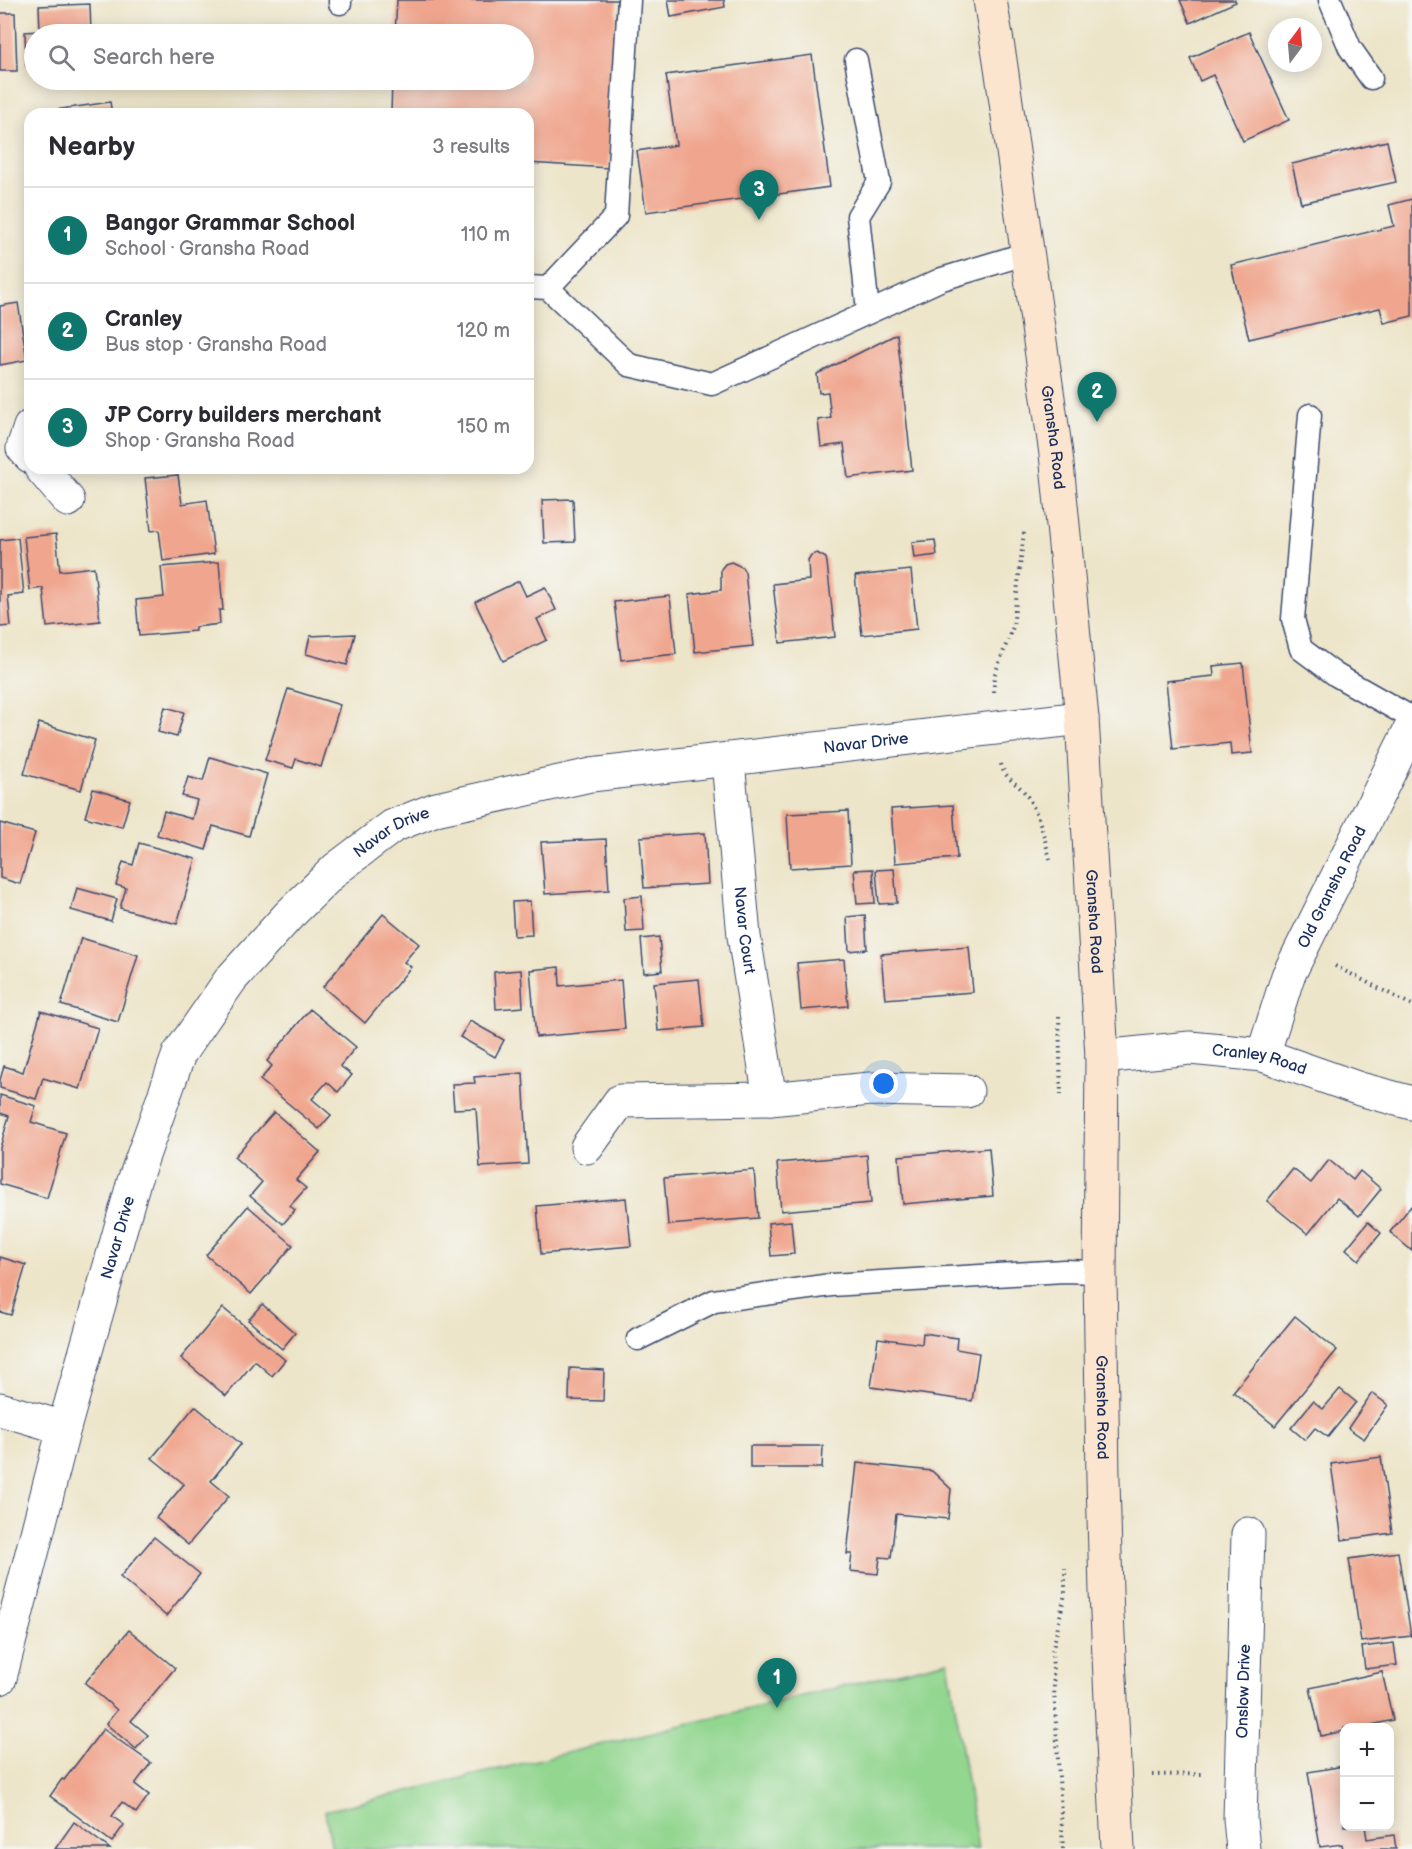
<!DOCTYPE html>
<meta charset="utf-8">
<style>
:root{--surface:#fff;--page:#f2f2f3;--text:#2b2b33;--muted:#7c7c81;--line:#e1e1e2;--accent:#0f766e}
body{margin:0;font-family:"Balsamiq Sans",sans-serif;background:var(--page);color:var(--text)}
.controls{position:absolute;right:18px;bottom:18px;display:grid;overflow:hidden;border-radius:12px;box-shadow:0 3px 15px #0003}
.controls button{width:54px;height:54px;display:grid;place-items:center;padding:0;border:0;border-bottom:2px solid var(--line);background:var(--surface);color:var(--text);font:30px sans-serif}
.compass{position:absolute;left:1268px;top:18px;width:54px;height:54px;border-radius:50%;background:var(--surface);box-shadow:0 3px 15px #0003;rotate:16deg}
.you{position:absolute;left:884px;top:1084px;width:21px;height:21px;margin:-15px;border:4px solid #fff;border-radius:50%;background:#1a73e8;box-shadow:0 0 0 9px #1a73e833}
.badge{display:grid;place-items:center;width:39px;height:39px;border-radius:50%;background:var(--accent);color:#fff;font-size:20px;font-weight:700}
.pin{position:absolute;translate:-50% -50px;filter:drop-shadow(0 2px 3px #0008)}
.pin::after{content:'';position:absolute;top:32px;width:21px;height:18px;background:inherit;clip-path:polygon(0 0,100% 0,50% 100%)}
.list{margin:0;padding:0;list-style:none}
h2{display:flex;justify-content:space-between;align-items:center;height:78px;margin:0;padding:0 24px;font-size:26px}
h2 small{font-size:20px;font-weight:400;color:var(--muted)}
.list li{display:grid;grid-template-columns:39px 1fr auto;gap:18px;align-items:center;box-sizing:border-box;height:96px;padding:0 24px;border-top:2px solid var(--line)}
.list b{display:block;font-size:22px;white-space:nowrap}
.list p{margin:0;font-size:20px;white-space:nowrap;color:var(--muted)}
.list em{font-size:20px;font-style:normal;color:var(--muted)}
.icon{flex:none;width:33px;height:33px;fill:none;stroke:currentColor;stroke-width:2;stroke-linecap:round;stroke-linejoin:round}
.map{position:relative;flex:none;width:1412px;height:1849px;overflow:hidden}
.search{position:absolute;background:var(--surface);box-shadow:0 3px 15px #0003;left:24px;top:24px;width:510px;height:66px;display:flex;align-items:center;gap:15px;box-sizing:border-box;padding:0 21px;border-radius:33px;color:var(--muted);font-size:22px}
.panel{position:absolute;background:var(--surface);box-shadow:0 3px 15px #0003;left:24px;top:108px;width:510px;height:366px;border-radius:18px}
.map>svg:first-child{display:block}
</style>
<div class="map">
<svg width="1412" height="1849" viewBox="0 0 1412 1849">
<rect width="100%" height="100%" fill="#f6f6f2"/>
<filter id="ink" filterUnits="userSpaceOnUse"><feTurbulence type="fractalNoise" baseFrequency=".0167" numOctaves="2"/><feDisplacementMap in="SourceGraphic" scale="12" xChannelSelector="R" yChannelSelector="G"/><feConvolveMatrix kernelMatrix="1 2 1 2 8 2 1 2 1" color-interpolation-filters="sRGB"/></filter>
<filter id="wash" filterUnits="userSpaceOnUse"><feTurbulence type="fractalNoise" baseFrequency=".008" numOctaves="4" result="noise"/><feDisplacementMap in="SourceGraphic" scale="24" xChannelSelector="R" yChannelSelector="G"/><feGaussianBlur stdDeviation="1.35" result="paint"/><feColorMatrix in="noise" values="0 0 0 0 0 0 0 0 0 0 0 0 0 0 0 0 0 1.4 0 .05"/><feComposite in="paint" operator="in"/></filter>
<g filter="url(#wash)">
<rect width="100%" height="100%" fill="#ede5c9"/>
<path fill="#92d68f" stroke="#568276" stroke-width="1.5" d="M948,1661L978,1849H332L325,1811Z"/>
<g id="blocks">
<g fill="#f0a68e">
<path d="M397,0H617L609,168L528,163V114H391L392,80H524V34H395Z"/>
<path d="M668,0H724L725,7L671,17Z"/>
<path d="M1180,0H1235L1236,2L1190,23Z"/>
<path d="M90,4L91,34H34V65H26L25,32L40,31L39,6Z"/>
<path d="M0,13H15L17,71H0Z"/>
<path d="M1249,32L1289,120L1243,141L1213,75L1200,81L1190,58Z"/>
<path d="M812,55L830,187L646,212L637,151L676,145L666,75Z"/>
<path d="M110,102L112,114H48V111Z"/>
<path d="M1387,141L1396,182L1301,203L1292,164Z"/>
<path d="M1412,199V316L1384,323L1380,308L1249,339L1231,265L1394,226L1389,205Z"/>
<path d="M18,303L27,360L0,365V306Z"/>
<path d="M897,334L912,470L848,478L844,444L821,447L818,420L831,418L828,392L819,393L817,374Z"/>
<path d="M178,475L182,504L207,500L214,554L163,561L159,530L151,531L145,478Z"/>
<path d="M573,499L575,542L544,543L542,500Z"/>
<path d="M56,534L60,571L94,567L100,621L47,627L43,588L30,590L24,537Z"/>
<path d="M18,538L24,594L8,596L11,626L0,627V540Z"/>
<path d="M935,540L937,555L914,558L912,542Z"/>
<path d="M817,553L826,558L827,563L835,637L780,643L773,584L809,580L808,560L811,555Z"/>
<path d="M219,562L223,610H219L220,624L195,627V631L139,636L136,600L164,597L161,567Z"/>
<path d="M731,562L742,567L745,572L753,646L695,652L689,594L721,590V569L725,564Z"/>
<path d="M911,570L917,629L862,635L855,576Z"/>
<path d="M519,581L526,596L545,587L556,610L537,619L547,640L503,661L475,602Z"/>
<path d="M670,596L676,654L621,660L614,602Z"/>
<path d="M355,634L347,665L306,654L310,636Z"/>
<path d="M1243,663L1252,753L1231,755L1230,743L1173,749L1166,681L1214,676L1213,666Z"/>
<path d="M288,689L340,705L321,767L296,759L293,768L265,760Z"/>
<path d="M165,707L184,712L177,737L158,732Z"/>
<path d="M39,723L95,740L81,790L24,774Z"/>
<path d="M210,757L267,774L249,836L213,826L206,850L157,835L164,811L192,819L197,800L182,796L188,777L203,781Z"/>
<path d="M93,789L130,800L122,827L85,817Z"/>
<path d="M953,805L957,858L895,863L891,809Z"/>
<path d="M848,811L851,864L790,868L787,814Z"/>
<path d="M0,823L35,833L20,884L0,878Z"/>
<path d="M705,833L708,884L644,888L640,837Z"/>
<path d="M606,839L609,890L545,894L541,842Z"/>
<path d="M139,843L196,859L177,924L120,908L126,888L116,885L123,862L133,865Z"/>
<path d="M873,869L875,903L857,904L854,870Z"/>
<path d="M894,869L897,903L879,904L876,870Z"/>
<path d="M77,888L117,899L111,921L71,910Z"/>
<path d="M642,896L644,931L626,932L624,898Z"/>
<path d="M530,901L532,935L514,936L512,902Z"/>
<path d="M383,914L419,944L404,962L411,967L365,1023L323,987Z"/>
<path d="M865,915L867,949L849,951L847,917Z"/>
<path d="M659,937L662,971L644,973L641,939Z"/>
<path d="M81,938L138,955L118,1022L61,1005Z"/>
<path d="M969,947L973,992L885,999L881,954Z"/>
<path d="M844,959L848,1006L801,1010L797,963Z"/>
<path d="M559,967L560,986L621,980L625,1029L536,1037L530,970Z"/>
<path d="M521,970L523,1007L496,1009L494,972Z"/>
<path d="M699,979L704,1027L658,1031L654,983Z"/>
<path d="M310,1009L356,1047L340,1066L352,1075L338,1092L327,1082L312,1099L331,1115L319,1129L260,1080L272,1066L267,1061Z"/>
<path d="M41,1011L98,1028L80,1089L43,1078L36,1099L0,1088V1080L4,1066L23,1072Z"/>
<path d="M470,1021L504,1040L495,1057L460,1037Z"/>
<path d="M523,1073L528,1164L480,1167L476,1108L454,1109L452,1084L475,1083L474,1077Z"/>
<path d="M0,1095L36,1106L31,1122L66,1133L47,1198L0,1184V1148L9,1116L0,1113Z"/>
<path d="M274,1112L320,1152L296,1180L306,1188L290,1206L295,1210L283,1224L250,1196L262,1182L234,1157Z"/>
<path d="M989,1148L993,1196L903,1204L899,1156Z"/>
<path d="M867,1155L871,1203L781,1211L777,1163Z"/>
<path d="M1329,1160L1353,1180L1360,1171L1381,1189L1359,1216L1337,1198L1308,1234L1267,1201L1293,1169L1311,1183Z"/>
<path d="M754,1170L758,1218L668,1225L664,1178Z"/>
<path d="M626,1198L631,1246L541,1254L537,1206Z"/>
<path d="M1412,1205V1251L1390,1232Z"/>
<path d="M248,1206L293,1245L251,1294L206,1255Z"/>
<path d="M791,1221L794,1254L771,1256L768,1223Z"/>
<path d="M1368,1222L1381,1233L1359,1260L1346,1249Z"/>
<path d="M0,1257L26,1265L11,1315L0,1312Z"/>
<path d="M262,1304L295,1333L282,1349L248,1320Z"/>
<path d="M223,1308L285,1360L272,1376L255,1361L226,1396L181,1358Z"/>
<path d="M1295,1316L1337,1350L1275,1426L1233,1392Z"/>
<path d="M923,1333L957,1338L956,1349L979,1353L972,1401L871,1387L878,1338L922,1344Z"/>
<path d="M570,1368L604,1370L603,1401L569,1400Z"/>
<path d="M1340,1389L1356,1402L1328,1437L1315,1428L1305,1440L1291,1428L1313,1401L1323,1409Z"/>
<path d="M1372,1393L1388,1405L1364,1439L1348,1428Z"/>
<path d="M195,1406L241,1444L211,1481L229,1496L188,1545L156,1518L184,1484L152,1458Z"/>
<path d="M750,1446H823L822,1468H750Z"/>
<path d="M1381,1457L1392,1533L1342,1540L1331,1464Z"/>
<path d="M857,1463L932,1471L951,1489L948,1519L896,1514L891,1558L880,1557L878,1574L850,1571L852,1554H847Z"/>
<path d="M154,1537L200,1574L166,1616L120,1577Z"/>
<path d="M1398,1552L1411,1636L1361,1642L1349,1559Z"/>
<path d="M129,1630L175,1668L131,1721L148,1735L136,1749L106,1724L117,1710L85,1683Z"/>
<path d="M1394,1643L1397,1665L1365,1669L1362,1647Z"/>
<path d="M1382,1672L1393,1720L1359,1728H1344V1731L1321,1736L1310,1688Z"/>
<path d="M103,1729L151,1763L135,1784L149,1795L136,1813L122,1802L112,1816L124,1825L112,1842L50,1796L62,1779L64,1780Z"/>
<path d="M1344,1766V1826H1365L1367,1839L1394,1835L1396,1849H1343L1342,1844L1320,1847L1308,1772Z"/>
<path d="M74,1822L110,1849H55Z"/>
</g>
</g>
</g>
<g filter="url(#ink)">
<use href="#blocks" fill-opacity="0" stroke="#3a4a6e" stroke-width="1.5"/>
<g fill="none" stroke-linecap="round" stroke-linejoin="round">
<g stroke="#3a4a6e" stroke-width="25">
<g id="lane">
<path d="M1330,0L1350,48L1371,78"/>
<path d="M340,3V0"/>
<path d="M856,60L879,182L858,216L868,311"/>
<path d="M528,287L548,288L629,365L712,384L942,279L1028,253"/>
<path d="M548,288L616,216L629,0"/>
<path d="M1310,415L1293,619L1301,649L1336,675L1412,718"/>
<path d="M638,1339L714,1301L831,1285L1064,1271L1100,1272"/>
</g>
</g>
<g stroke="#3a4a6e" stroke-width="35">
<g id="street">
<path d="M30,427L23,448L30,456"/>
<path d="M41,468L68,500"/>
<path id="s1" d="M728,761L744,936L770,1099"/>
<path id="s2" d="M1263,1055L1288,976L1412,726"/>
<path id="s3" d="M1102,1057L1190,1048L1263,1055L1360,1089L1412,1103"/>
<path d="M587,1147L620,1101L770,1099L870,1089L967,1091"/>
<path d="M0,1409L64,1428"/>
<path id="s4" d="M0,1678L64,1428L134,1181L179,1054L231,979L288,916L336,869L393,826L436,809L591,775L1082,718"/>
<path id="s5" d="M1243,1849L1240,1819L1248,1534"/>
</g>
</g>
<g stroke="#3a4a6e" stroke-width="35">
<g id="secondary">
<path id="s6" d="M990,0L1000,60L1056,454L1082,718L1102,1057L1100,1272L1103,1479L1106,1592L1118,1849"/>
</g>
</g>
<g stroke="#3a4a6e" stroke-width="4" stroke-dasharray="1.5 4.5" stroke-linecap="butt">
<path d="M994,692V676L1013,627L1024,532"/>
<path d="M1001,764C1004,778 1017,783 1025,793C1039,812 1044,837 1050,859"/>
<path d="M1335,966L1412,1005"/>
<path d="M1059,1016L1061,1095"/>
<path d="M1152,1775L1204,1774"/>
<path d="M1063,1849L1052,1653L1065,1594V1568"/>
</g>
<use href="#lane" stroke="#fff" stroke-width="22"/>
<use href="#street" stroke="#fff" stroke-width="33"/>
<use href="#secondary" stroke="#fbe5cf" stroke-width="33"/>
</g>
</g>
<g text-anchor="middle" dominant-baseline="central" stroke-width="4.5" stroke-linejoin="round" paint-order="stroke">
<g font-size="16" fill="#1b2f5e" stroke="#f6f6f2">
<text stroke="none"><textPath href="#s6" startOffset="442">Gransha Road</textPath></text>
<text stroke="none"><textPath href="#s4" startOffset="1446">Navar Drive</textPath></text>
<text stroke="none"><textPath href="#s4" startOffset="960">Navar Drive</textPath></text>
<text stroke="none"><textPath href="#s2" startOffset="182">Old Gransha Road</textPath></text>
<text stroke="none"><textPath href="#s6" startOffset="928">Gransha Road</textPath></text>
<text stroke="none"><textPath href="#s1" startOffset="170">Navar Court</textPath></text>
<text stroke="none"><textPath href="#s3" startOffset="159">Cranley Road</textPath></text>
<text stroke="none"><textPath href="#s4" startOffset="456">Navar Drive</textPath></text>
<text stroke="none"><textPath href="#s6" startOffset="1414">Gransha Road</textPath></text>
<text stroke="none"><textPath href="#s5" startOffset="158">Onslow Drive</textPath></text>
</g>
</g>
</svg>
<div class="controls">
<button>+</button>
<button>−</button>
</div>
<svg class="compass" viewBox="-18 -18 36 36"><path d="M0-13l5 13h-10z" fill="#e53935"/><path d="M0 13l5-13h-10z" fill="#7c7c81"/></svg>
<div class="you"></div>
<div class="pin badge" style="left:777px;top:1708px">1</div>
<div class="pin badge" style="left:1097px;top:422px">2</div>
<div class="pin badge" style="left:759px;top:220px">3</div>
<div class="search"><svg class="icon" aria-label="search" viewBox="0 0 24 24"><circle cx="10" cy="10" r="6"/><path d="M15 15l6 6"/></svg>Search here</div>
<section class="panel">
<h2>Nearby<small>3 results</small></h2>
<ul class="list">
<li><span class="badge">1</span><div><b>Bangor Grammar School</b><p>School · Gransha Road</p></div><em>110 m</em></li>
<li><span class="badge">2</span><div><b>Cranley</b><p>Bus stop · Gransha Road</p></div><em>120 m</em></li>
<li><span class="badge">3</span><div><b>JP Corry builders merchant</b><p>Shop · Gransha Road</p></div><em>150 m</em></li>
</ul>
</section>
</div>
